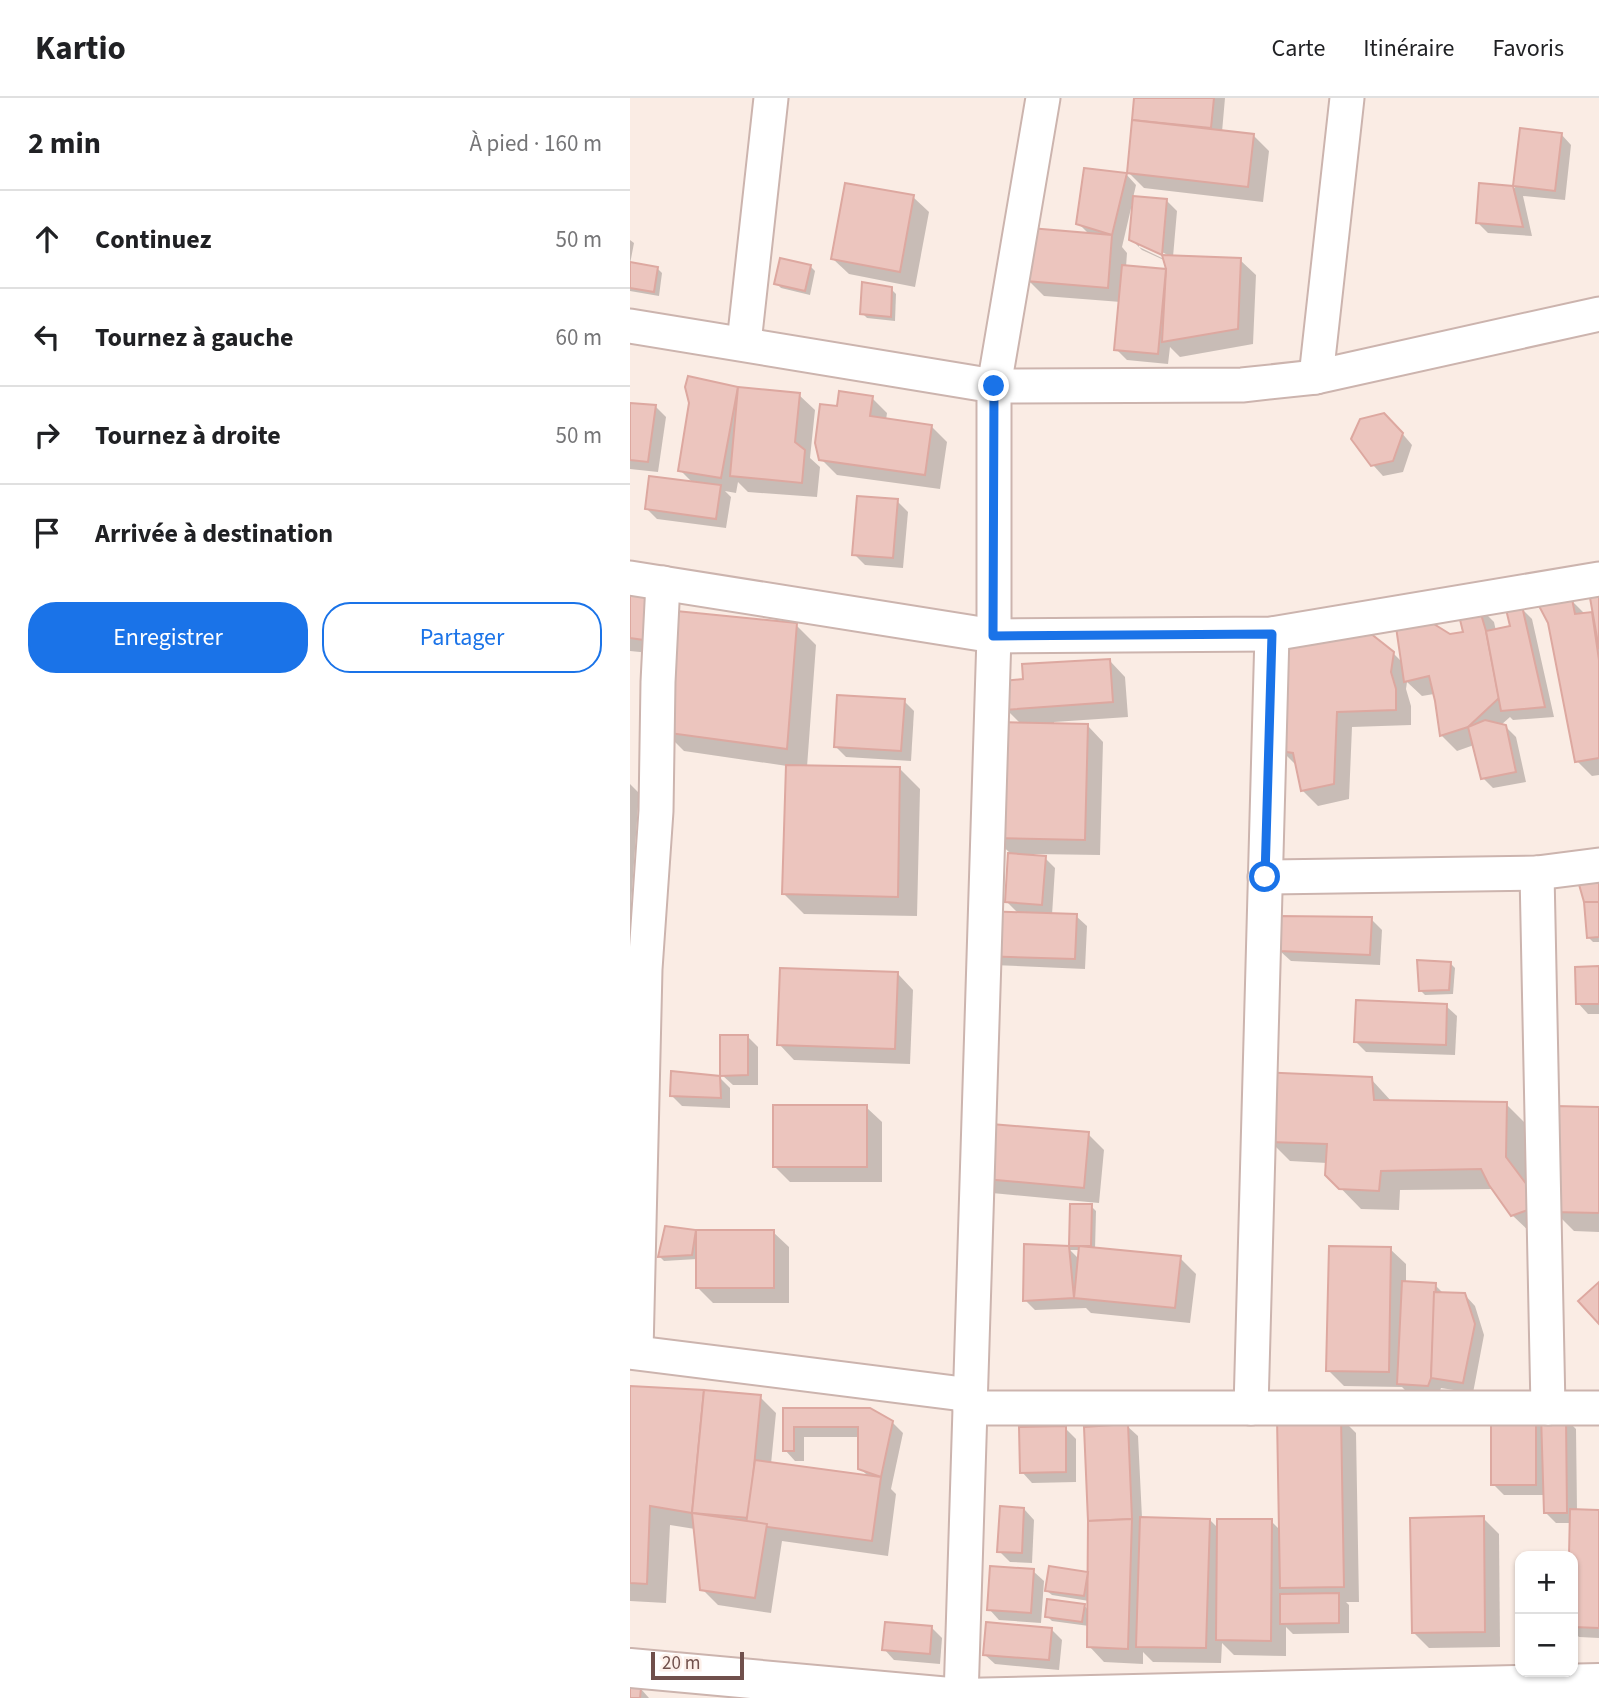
<!DOCTYPE html>
<html lang="fr">
<meta charset="utf-8">
<style>
:root{--surface:#fff;--page:#f6f6f6;--text:#202124;--muted:#757577;--line:#e0e0e0;--accent:#1a73e8}
body{margin:0;font-family:"Source Sans 3",sans-serif;background:var(--page);color:var(--text)}
.controls{position:absolute;right:21px;bottom:21px;display:grid;overflow:hidden;border-radius:14px;box-shadow:0 2px 5px #0004}
.controls button{width:63px;height:63px;display:grid;place-items:center;padding:0;border:0;border-bottom:2px solid var(--line);background:var(--surface);color:var(--text);font:35px sans-serif}
.scale{position:absolute;left:21px;bottom:18px;width:93px;box-sizing:border-box;padding-left:7px;border:4px solid #70504c;border-top:0;font-size:19px;line-height:24px;white-space:nowrap;color:#70504c;-webkit-text-stroke:5px #fdf0ea;paint-order:stroke}
.stop{position:absolute;width:21px;height:21px;margin:-16px;border:5px solid #1a73e8;border-radius:50%;background:#fff}
.stop.end{background:#1a73e8;border-color:#fff;box-shadow:0 2px 7px #0008}
.list{margin:0;padding:0;list-style:none}
h2{display:flex;justify-content:space-between;align-items:center;height:91px;margin:0;padding:0 28px;font-size:30px}
h2 small{font-size:23px;font-weight:400;color:var(--muted)}
.list li{display:grid;grid-template-columns:46px 1fr auto;gap:21px;align-items:center;box-sizing:border-box;height:98px;padding:0 28px;border-top:2px solid var(--line)}
.list b{display:block;font-size:26px;white-space:nowrap}
.list em{font-size:23px;font-style:normal;color:var(--muted)}
.actions{display:flex;gap:14px;padding:21px 28px}
.actions a{flex:1;padding:16px 0;border:2px solid var(--accent);border-radius:28px;text-align:center;font-size:24px;color:var(--accent)}
.actions .main{background:var(--accent);color:#fff}
.icon{flex:none;width:38px;height:38px;fill:none;stroke:currentColor;stroke-width:2;stroke-linecap:round;stroke-linejoin:round}
.map{position:relative;flex:none;width:969px;height:1600px;overflow:hidden}
header{display:flex;align-items:center;gap:42px;box-sizing:border-box;height:98px;padding:0 35px;background:var(--surface);border-bottom:2px solid var(--line)}
header strong{font-size:33px}
nav{display:flex;gap:38px;margin-inline-start:auto;font-size:24px}
main{display:flex}
aside{flex:1;background:var(--surface)}
.map>svg:first-child{display:block}
</style>
<header>
<strong>Kartio</strong>
<nav><a>Carte</a><a>Itinéraire</a><a>Favoris</a></nav>
</header>
<main>
<aside>
<h2>2 min<small>À pied · 160 m</small></h2>
<ul class="list">
<li><svg class="icon" aria-label="ahead" viewBox="0 0 24 24"><path d="M12 20V5M6 11l6-6 6 6"/></svg><div><b>Continuez</b></div><em>50 m</em></li>
<li><svg class="icon" aria-label="left" viewBox="0 0 24 24"><path d="M17 20v-9H6M10 6l-5 5 5 5"/></svg><div><b>Tournez à gauche</b></div><em>60 m</em></li>
<li><svg class="icon" aria-label="right" viewBox="0 0 24 24"><path d="M7 20v-9h11M14 6l5 5-5 5"/></svg><div><b>Tournez à droite</b></div><em>50 m</em></li>
<li><svg class="icon" aria-label="arrive" viewBox="0 0 24 24"><path d="M6 21V4h12l-3 4 3 4H6"/></svg><div><b>Arrivée à destination</b></div></li>
</ul>
<div class="actions"><a class="main">Enregistrer</a><a>Partager</a></div>
</aside>
<div class="map">
<svg width="969" height="1600" viewBox="0 0 969 1600">
<rect width="100%" height="100%" fill="#faece4"/>
<g fill="#0003" fill-rule="evenodd">
<path d="M506,0H595L592,34L624,38L639,53L633,104L514,90L498,74Z"/>
<path d="M892,32L931,36L941,47L935,102L893,98L902,138L858,135L847,124L851,87L885,90Z"/>
<path d="M496,76L506,87L503,100L536,102L547,113L543,159L610,162L626,177L623,246L550,259L540,249L538,266L497,262L486,251L491,204L414,198L398,182L460,137L448,125ZM502,106H504L501,141L512,152L536,163L538,173L496,169L497,155L492,149ZM509,145L534,155L541,159L534,161L509,149Z"/>
<path d="M283,99L299,114L285,189L219,176L203,161Z"/>
<path d="M0,142L4,145L0,166L27,170L32,175L29,198L0,193Z"/>
<path d="M180,168L185,173L180,197L151,190L146,185Z"/>
<path d="M261,191L266,196L265,223L237,220L232,215Z"/>
<path d="M59,280L108,291L169,297L185,312L180,360L190,369L187,399L118,394L108,384L106,395L95,393L101,399L96,430L27,421L17,411L63,385L50,372L60,305Z"/>
<path d="M242,300L257,315L256,322L301,328L317,344L310,391L207,377L191,361L208,310Z"/>
<path d="M0,307L25,308L36,319L28,374L0,371Z"/>
<path d="M765,327L782,347L773,374L753,378L743,367Z"/>
<path d="M267,403L278,414L273,470L235,467L224,456Z"/>
<path d="M0,489L30,556L0,553Z"/>
<path d="M969,494V677L962,678L947,663L942,503L956,517L965,516Z"/>
<path d="M848,508L864,524L866,533L882,529L891,510L902,521L924,619L883,622L880,619L871,627L875,628L886,639L896,684L863,690L853,680L844,647L827,653L811,637L804,596L792,598L777,584L776,591L781,608V627L722,629L719,701L688,708L672,692L667,668L651,652L763,555L773,565L820,537L835,536Z"/>
<path d="M166,527L186,547L177,669L270,671L290,691L287,818L174,816L154,796L157,668L54,653L34,633Z"/>
<path d="M480,563L495,579L498,619L424,624V627L458,628L473,644L470,757L404,756L403,759L415,760L425,770L422,817L446,818L457,828L455,871L363,867L389,816L376,803L380,755L363,739L391,626L376,611L395,583Z"/>
<path d="M274,603L284,613L281,663L216,659L206,649Z"/>
<path d="M0,686L9,695L1,807L10,816L9,827L0,830Z"/>
<path d="M969,780V844H963L958,839Z"/>
<path d="M741,821L752,832L750,867L661,863L650,853Z"/>
<path d="M821,866L825,870L823,896L795,897L790,892Z"/>
<path d="M969,870V916H958L948,905Z"/>
<path d="M268,876L283,892L280,966L164,962L149,946Z"/>
<path d="M816,908L827,918L825,957L736,954L726,944Z"/>
<path d="M118,939L128,949V987H103L92,977Z"/>
<path d="M89,979L100,990V1010L52,1008L41,997Z"/>
<path d="M741,981L762,1004L876,1006L896,1026V1081L930,1127L903,1137L882,1117L864,1091L770,1092L769,1112L731,1111L697,1076V1065L660,1063L640,1043Z"/>
<path d="M236,1009L252,1024V1084H160L144,1068Z"/>
<path d="M969,1011V1134L944,1133L924,1113Z"/>
<path d="M458,1036L474,1052L469,1105L362,1095L346,1080Z"/>
<path d="M442,1108H461L466,1113L465,1152L550,1160L566,1176L560,1225L461,1215L456,1210L405,1212L395,1202L396,1147L440,1150ZM440,1152H451L450,1162Z"/>
<path d="M66,1134H143L159,1149V1205H83L67,1189V1161L34,1163L30,1159Z"/>
<path d="M760,1151L776,1166V1185L805,1187L814,1196L835,1197L845,1208L854,1237L843,1295L811,1290L808,1298L779,1296L772,1289L714,1288L698,1272Z"/>
<path d="M0,1291L130,1299L146,1315L141,1366L239,1379L230,1370V1339H174V1363H165L155,1352V1312L262,1324L273,1335L261,1391L266,1396L258,1458L152,1443L141,1515L88,1507L72,1491L65,1431L40,1427L36,1505L0,1503Z"/>
<path d="M710,1319L726,1335L729,1504H716L719,1507V1535L663,1536L656,1529V1558L604,1557L592,1545L591,1565L523,1564L513,1554V1566L474,1564L459,1548V1528L422,1523L417,1518L454,1507L459,1513V1503L422,1497L417,1493L457,1475L459,1478L497,1328L508,1338L512,1420L580,1422L589,1431L641,1423L651,1433Z"/>
<path d="M935,1320L946,1331L947,1413H969V1540L949,1539L943,1533L941,1425H926L915,1414V1397H874L863,1386L905,1321L913,1329Z"/>
<path d="M435,1330L446,1341V1384L402,1385L392,1374Z"/>
<path d="M394,1411L404,1422L402,1465L380,1464L369,1453Z"/>
<path d="M853,1420L869,1436L870,1549L799,1550L783,1534Z"/>
<path d="M403,1473L414,1483L411,1525L369,1522L359,1511Z"/>
<path d="M302,1530L312,1540L310,1566L264,1562L254,1551Z"/>
<path d="M421,1531L432,1542L429,1572L365,1566L354,1556Z"/>
<path d="M0,1590L11,1591L19,1600H0Z"/>
</g>
<g fill="#ecc5be" stroke="#dda8a0" stroke-width="2">
<path d="M504,0H584L581,30L502,22Z"/>
<path d="M502,22L624,36L618,89L497,75Z"/>
<path d="M890,30L932,35L925,93L883,88Z"/>
<path d="M454,70L497,75L482,137L446,126Z"/>
<path d="M215,85L284,97L270,174L201,161Z"/>
<path d="M849,85L883,88L893,129L846,125Z"/>
<path d="M503,98L537,101L532,157L499,142Z"/>
<path d="M400,130L482,137L478,190L396,183Z"/>
<path d="M532,157L611,160L608,231L532,244L536,171Z"/>
<path d="M150,160L181,167L175,193L144,186Z"/>
<path d="M0,164L28,169L24,194L0,190Z"/>
<path d="M492,167L536,171L528,256L484,252Z"/>
<path d="M232,184L262,189L261,219L230,216Z"/>
<path d="M58,278L108,289L91,380L48,373L59,305L55,289Z"/>
<path d="M108,289L170,295L165,344L175,352L172,385L100,378Z"/>
<path d="M209,293L243,298L240,318L302,327L295,377L189,362L185,345L190,306L207,308Z"/>
<path d="M0,305L26,307L18,364L0,362Z"/>
<path d="M754,315L773,335L763,363L741,368L721,341L730,321Z"/>
<path d="M19,378L91,387L86,421L15,411Z"/>
<path d="M227,398L268,401L263,460L222,457Z"/>
<path d="M0,488L22,491L14,542L0,540Z"/>
<path d="M969,492V551L959,494Z"/>
<path d="M942,501L945,516L962,514L969,562V660L945,664L918,525L908,506Z"/>
<path d="M826,505L848,506L856,533L869,600L838,629L810,638L805,603L799,578L774,584L766,529L799,523L820,536L833,534Z"/>
<path d="M875,507L892,508L915,609L871,613L856,533L880,528Z"/>
<path d="M46,513L167,525L157,651L32,634Z"/>
<path d="M740,535L764,554L761,574L766,591V612L707,614L704,686L671,693L663,655L649,653L647,568L660,547Z"/>
<path d="M480,561L483,604L374,612L373,583L393,581L392,566Z"/>
<path d="M207,597L275,601L271,653L204,649Z"/>
<path d="M855,622L876,627L886,674L851,681L838,629Z"/>
<path d="M364,624L458,626L455,742L361,740Z"/>
<path d="M156,667L270,669L268,799L152,796Z"/>
<path d="M378,755L416,758L412,807L375,804Z"/>
<path d="M969,778V804H954L948,783Z"/>
<path d="M954,804H969V839L957,840Z"/>
<path d="M352,813L447,816L445,861L350,858Z"/>
<path d="M650,818L742,819L740,857L649,853Z"/>
<path d="M787,862L821,864L819,892L789,893Z"/>
<path d="M969,868V906H946L945,869Z"/>
<path d="M150,870L268,874L265,951L147,947Z"/>
<path d="M726,902L817,906L816,947L724,944Z"/>
<path d="M90,937H118V977L90,978Z"/>
<path d="M41,973L90,978L91,1000L40,998Z"/>
<path d="M629,974L742,979L744,1002L877,1004L876,1059L912,1107L881,1118L859,1087L851,1071L751,1073L749,1093L709,1091L695,1077L697,1046L638,1044Z"/>
<rect x="143" y="1007" width="94" height="62"/>
<path d="M926,1008L969,1009V1115L922,1114Z"/>
<path d="M349,1025L459,1034L454,1090L344,1080Z"/>
<path d="M440,1106H462L461,1148H439Z"/>
<path d="M35,1128L66,1132L62,1157L28,1159Z"/>
<rect x="66" y="1132" width="78" height="58"/>
<path d="M394,1146L439,1148L444,1200L393,1203Z"/>
<path d="M449,1148L551,1158L545,1210L444,1200Z"/>
<path d="M699,1148L761,1149L759,1274L696,1273Z"/>
<path d="M772,1183L806,1185L801,1280L798,1288L767,1286Z"/>
<path d="M969,1184V1226L948,1203Z"/>
<path d="M804,1194L835,1195L845,1226L833,1285L801,1280Z"/>
<path d="M0,1288L74,1292L62,1415L20,1408L17,1486L0,1485Z"/>
<path d="M74,1292L131,1297L119,1420L62,1415Z"/>
<path d="M153,1310H240L263,1323L251,1379L228,1371V1329H164V1353H153Z"/>
<path d="M911,1317L936,1319L937,1415H914Z"/>
<path d="M711,1318L714,1489L650,1490L647,1319Z"/>
<rect x="861" y="1319" width="45" height="68"/>
<path d="M498,1326L502,1421L458,1423L454,1329Z"/>
<path d="M436,1328V1374L390,1375L389,1329Z"/>
<path d="M125,1362L251,1379L242,1443L116,1426Z"/>
<path d="M370,1408L394,1410L392,1455L367,1454Z"/>
<path d="M940,1411L969,1412V1530L943,1529V1458H939Z"/>
<path d="M62,1415L137,1426L125,1500L70,1492Z"/>
<path d="M854,1418L855,1534L782,1535L780,1420Z"/>
<path d="M510,1419L580,1421L576,1550L506,1549Z"/>
<path d="M502,1421L498,1551L457,1549L458,1423Z"/>
<path d="M587,1421H642L641,1543L586,1542Z"/>
<path d="M360,1468L404,1471L401,1515L357,1512Z"/>
<path d="M419,1468L458,1474L454,1498L415,1493Z"/>
<path d="M709,1495V1525L650,1526V1496Z"/>
<path d="M417,1501L455,1506L452,1524L415,1519Z"/>
<path d="M255,1524L302,1528L300,1556L252,1552Z"/>
<path d="M356,1524L422,1530L419,1562L353,1557Z"/>
<path d="M0,1589L11,1590L10,1600H0Z"/>
</g>
<g fill="none" stroke-linecap="round" stroke-linejoin="round">
<g stroke="#ccb4ae" stroke-width="37">
<g id="minor">
<path d="M0,228L364,288L612,287L686,279L969,216"/>
<path d="M114,245L141,0"/>
<path d="M686,279L717,0"/>
<path d="M0,480L364,538L642,536L969,481"/>
<path d="M907,775L918,1310"/>
<path d="M635,779L907,775L969,767"/>
<path d="M0,1254L341,1297"/>
<path d="M6,1254L15,871L26,713L28,584L33,485"/>
<path d="M340,1310H969"/>
<path d="M621,1310L642,536"/>
<path d="M331,1600L364,538V288L413,0"/>
</g>
</g>
<g stroke="#ccb4ae" stroke-width="42">
<path id="tertiary" d="M0,1570L331,1600L969,1585"/>
</g>
<use href="#minor" stroke="#fff" stroke-width="33"/>
<use href="#tertiary" stroke="#fff" stroke-width="38"/>
</g>
<g fill="none" stroke-linecap="round" stroke-linejoin="round">
<path stroke="#1a73e8" stroke-width="9" d="M364,288L363,538L642,536L635,779"/>
</g>
</svg>
<div class="controls">
<button>+</button>
<button>−</button>
</div>
<div class="scale">20 m</div>
<div class="stop" style="left:635px;top:779px"></div>
<div class="stop end" style="left:364px;top:288px"></div>
</div>
</main>
